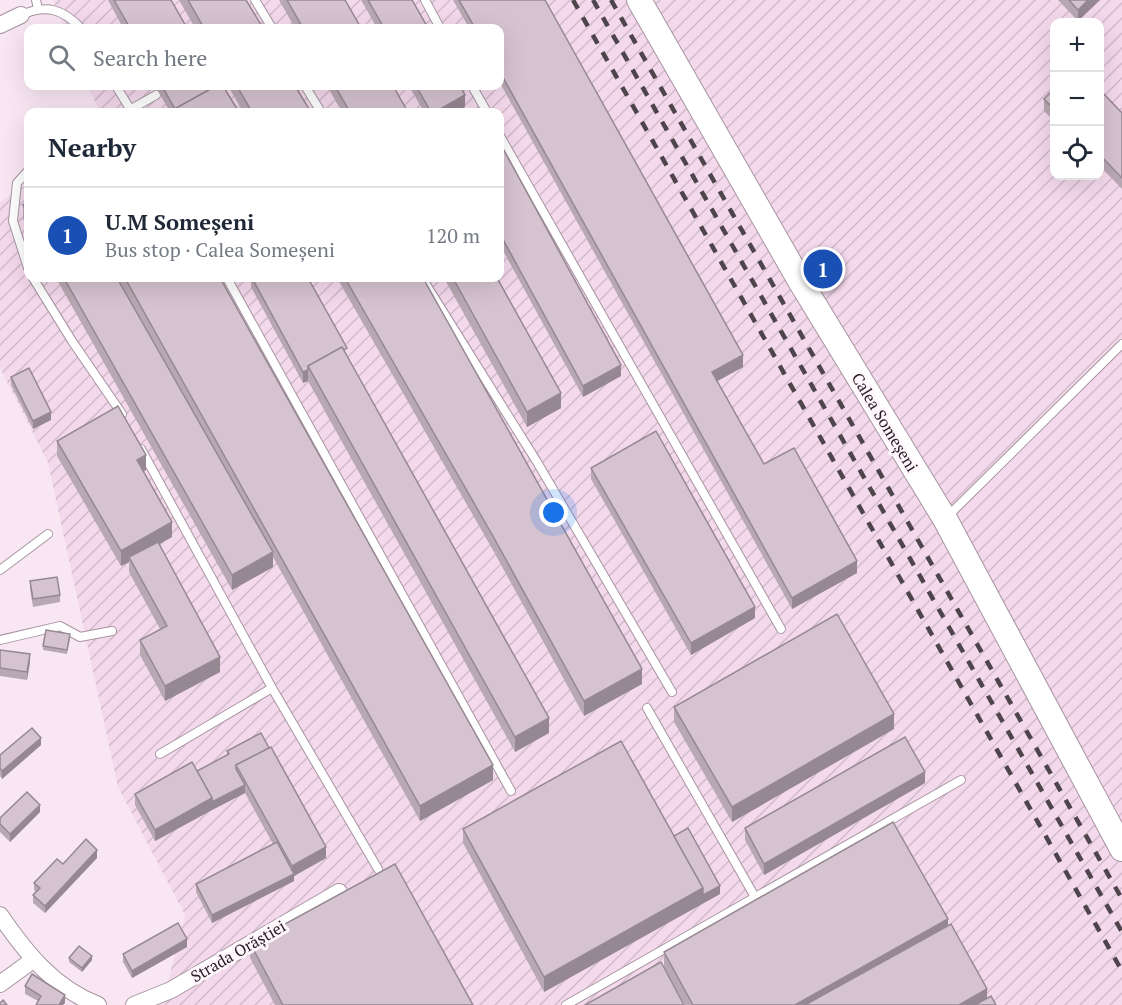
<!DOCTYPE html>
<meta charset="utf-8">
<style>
:root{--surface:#fff;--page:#f6f6f7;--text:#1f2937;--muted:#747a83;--line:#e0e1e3;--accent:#388c5f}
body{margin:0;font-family:"PT Serif",serif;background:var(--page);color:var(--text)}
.controls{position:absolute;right:18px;top:18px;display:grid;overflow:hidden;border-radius:12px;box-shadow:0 6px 24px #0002}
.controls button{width:54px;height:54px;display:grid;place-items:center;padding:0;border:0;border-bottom:2px solid var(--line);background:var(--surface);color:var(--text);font:30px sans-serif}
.you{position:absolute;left:554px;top:513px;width:21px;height:21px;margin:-15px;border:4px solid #fff;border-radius:50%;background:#1a73e8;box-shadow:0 0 0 9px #1a73e833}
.badge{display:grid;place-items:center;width:39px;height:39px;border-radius:50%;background:var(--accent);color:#fff;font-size:20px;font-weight:700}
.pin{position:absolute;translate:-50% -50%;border:3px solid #fff;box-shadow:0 2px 6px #0006}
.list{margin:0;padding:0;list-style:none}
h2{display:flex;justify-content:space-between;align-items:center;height:78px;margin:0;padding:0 24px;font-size:26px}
h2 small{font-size:20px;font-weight:400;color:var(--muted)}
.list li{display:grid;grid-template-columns:39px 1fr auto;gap:18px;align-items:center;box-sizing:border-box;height:96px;padding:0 24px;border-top:2px solid var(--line)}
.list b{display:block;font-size:22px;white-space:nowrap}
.list p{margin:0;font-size:20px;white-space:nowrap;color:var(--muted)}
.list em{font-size:20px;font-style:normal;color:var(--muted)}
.icon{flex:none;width:33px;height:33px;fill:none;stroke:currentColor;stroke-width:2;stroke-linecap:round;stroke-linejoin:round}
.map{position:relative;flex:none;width:1122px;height:1005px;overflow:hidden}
.search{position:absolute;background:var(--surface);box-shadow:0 6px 24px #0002;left:24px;top:24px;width:480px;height:66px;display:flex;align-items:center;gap:15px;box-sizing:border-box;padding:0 21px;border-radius:12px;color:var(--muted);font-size:22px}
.panel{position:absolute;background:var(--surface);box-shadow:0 6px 24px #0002;left:24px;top:108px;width:480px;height:174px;border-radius:12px}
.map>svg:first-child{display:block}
</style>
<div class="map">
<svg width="1122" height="1005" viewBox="0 0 1122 1005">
<defs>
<pattern id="industrial-furrows" width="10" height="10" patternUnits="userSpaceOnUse" patternTransform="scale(1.5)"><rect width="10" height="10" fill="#f4d9ec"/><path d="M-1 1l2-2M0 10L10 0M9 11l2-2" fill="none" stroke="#d1baca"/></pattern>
</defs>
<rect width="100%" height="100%" fill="#f9e6f3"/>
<path fill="url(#industrial-furrows)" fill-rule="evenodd" d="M53,0H1122V1005H162L185,915L118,787L48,463L0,368V202L28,183V278H500V112H100L88,86H500V28H64ZM1054,22H1100V176H1054Z"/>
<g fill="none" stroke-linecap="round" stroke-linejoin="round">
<g stroke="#a694a1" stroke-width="10">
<g id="lane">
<path d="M36,0L38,9"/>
<path d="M255,0L272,28"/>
<path d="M425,0L440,28"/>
<path d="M21,15C47,4 62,9 81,28"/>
<path d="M116,86L132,112"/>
<path d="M305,86L321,112"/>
<path d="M472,86L487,112"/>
<path d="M126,112L156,95"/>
<path d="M500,136L781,629"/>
<path d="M28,171L17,183L13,221L28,268"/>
<path d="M33,278L72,341L122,414"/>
<path d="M227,278L511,791"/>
<path d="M422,278L537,462L672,692"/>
<path d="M141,449L272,688L378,869"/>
<path d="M947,517L1122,344"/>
<path d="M0,570L48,534"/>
<path d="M0,640L60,626L80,637L112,631"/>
<path d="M647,708L755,897"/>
<path d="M160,754L272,688"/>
<path d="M566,1005L961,780"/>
</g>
</g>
<g stroke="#a694a1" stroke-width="18">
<g id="street">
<path d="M0,25L21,15"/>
<path d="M0,915C26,953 54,988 98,1005"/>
<path d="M0,984L33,960"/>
<path d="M134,1005L171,990L339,892"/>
</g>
</g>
<g stroke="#a694a1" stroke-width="26">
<path id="secondary" d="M639,0L800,281L945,519L1122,849"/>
</g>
<use href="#lane" stroke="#fff" stroke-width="8"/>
<use href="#street" stroke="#fff" stroke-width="16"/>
<use href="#secondary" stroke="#fff" stroke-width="24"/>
<g stroke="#4e444b" stroke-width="4.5" stroke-dasharray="10 10" stroke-linecap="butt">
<path d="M573,0L1122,971"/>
<path d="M593,0L1122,932"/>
<path d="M611,0L1122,899"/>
</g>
</g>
<g fill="#b8a8b3">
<path d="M108,0H171L187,28H123Z"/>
<path d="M179,0H246L263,28H195Z"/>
<path d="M279,0H345L361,28H295Z"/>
<path d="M361,0H412L428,28H377Z"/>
<path d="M453,0H545L743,367L717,381L764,464L857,573L792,609L500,83V28H469Z"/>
<path d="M1058,0H1100L1078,21Z"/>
<path d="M155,86H223L170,112Z"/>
<path d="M228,86H295L311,112H243Z"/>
<path d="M327,86H393L408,112H342Z"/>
<path d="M409,86H460L465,107L455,112H424Z"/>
<path d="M1054,89V121L1044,111V99Z"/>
<path d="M1100,90L1122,113V189L1100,166Z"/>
<path d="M500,143L621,376L583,397L500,245Z"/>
<path d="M28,201V229L23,219V205Z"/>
<path d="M56,278H220L493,780L420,821L273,557V567L232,590Z"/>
<path d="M251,278H308L347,355L549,733L515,752L308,381L303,383L251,287Z"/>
<path d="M337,278H423L642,684L584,716L494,552Z"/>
<path d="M444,278H497L561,408L527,427Z"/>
<path d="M11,377L51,420L33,429L11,385Z"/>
<path d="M57,441L146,470L143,471L172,537L159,544L220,672L165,701L140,655V640L160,629L129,572V562L121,566L57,456Z"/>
<path d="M591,468L755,618L691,655L591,479Z"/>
<path d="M30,581L60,595V602L33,607L30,589Z"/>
<path d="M70,638L67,654L43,650V646Z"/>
<path d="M0,650L30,662L27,680L0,676Z"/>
<path d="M674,707L894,729L732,822L674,722Z"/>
<path d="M41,745L2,779L0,776V755Z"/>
<path d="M227,751L326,858L294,876V881L212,923L196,892V884L273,844L245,793L212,810L155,841L135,805V794L197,771L227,755Z"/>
<path d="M925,783L764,875L745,840V828Z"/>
<path d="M40,812L10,842L0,832V818Z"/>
<path d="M463,829L674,836L720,894L544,992L463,843Z"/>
<path d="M97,858L45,913L33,903V895L36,892L34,890V883L63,864Z"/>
<path d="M948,925L987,998L996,1005H685L664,967V952Z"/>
<path d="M250,943L473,1005H275L250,958Z"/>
<path d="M187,947L132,978L123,962V954Z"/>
<path d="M69,958L92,960L82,972L69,962Z"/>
<path d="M25,986L65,1003L38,1001L25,994Z"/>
</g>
<g fill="#968892">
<path d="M1088,0H1100L1078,21V10Z"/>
<path d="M465,95V107L455,112H435Z"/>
<path d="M743,355V367L712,384V372Z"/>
<path d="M621,365V376L583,397V386Z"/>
<path d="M308,370V381L303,383V372Z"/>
<path d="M561,393V408L527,427V412Z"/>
<path d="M51,412V420L33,429V421Z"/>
<path d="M146,455V470L137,475V460Z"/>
<path d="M172,522V537L131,560L129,557V562L121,566V551Z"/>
<path d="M273,552V567L232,590V575Z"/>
<path d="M857,561V573L792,609V598Z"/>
<path d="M755,607V618L691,655V643Z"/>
<path d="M30,654V662L27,680V672Z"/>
<path d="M220,657V672L165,701V686Z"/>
<path d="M642,669V684L584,716V701Z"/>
<path d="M894,714V729L732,822V807Z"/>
<path d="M549,718V733L515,752V737Z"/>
<path d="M41,738V745L2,779V771Z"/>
<path d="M493,765V780L420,821V806Z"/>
<path d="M925,772V783L764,875V864Z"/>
<path d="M245,785V793L212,810L155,841V830L212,798Z"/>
<path d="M40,805V812L10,842V834Z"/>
<path d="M326,847V858L294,876V881L212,923V915L292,875V866Z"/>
<path d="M97,850V858L45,913V906Z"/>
<path d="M720,886V894L544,992V977L703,888Z"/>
<path d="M948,919V934L822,1005H795Z"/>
<path d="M187,939V947L132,978V971Z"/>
<path d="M92,956V960L82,972V968Z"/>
<path d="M987,989V1004L986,1005H959Z"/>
<path d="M65,995V1003L63,1005H59Z"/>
</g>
<g fill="#d6c3d0" stroke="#968892" stroke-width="1.5">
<path d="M114,0H171L187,28H130Z"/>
<path d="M188,0H246L263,28H204Z"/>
<path d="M287,0H345L361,28H303Z"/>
<path d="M368,0H412L428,28H384Z"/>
<path d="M459,0H545L743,355L712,372L764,464L794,448L857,561L792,598L500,72V28H475Z"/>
<path d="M1069,0H1088L1078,10Z"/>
<path d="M162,86H216L175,109Z"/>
<path d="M216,86H223L239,112H169Z"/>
<path d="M237,86H295L311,112H252Z"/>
<path d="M335,86H393L408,112H350Z"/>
<path d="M416,86H460L465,95L435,112H431Z"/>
<path d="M1054,89V109L1044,99Z"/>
<path d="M1100,90L1122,113V178L1100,155Z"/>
<path d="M500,143L621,365L583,386L500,234Z"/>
<path d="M28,201V214L23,205Z"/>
<path d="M64,278H117L273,552L232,575Z"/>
<path d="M125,278H220L493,765L420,806Z"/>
<path d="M252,278H308L347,348L344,350L342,347L308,366V370L303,372Z"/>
<path d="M345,278H423L642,669L584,701L494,538Z"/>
<path d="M453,278H497L561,393L527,412Z"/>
<path d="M342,347L549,718L515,737L308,366Z"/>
<path d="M29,368L51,412L33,421L11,377Z"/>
<path d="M118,406L146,455L137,460L172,522L121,551L57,441Z"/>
<path d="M656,431L755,607L691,643L591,468Z"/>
<path d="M158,542L220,657L165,686L140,640L167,626L129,557Z"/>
<path d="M57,577L60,595L33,599L30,581Z"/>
<path d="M837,614L894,714L732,807L674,707Z"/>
<path d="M46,630L70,634L67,650L43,646Z"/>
<path d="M0,650L30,654L27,672L0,668Z"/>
<path d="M32,728L41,738L2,771L0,768V755Z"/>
<path d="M261,733L269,748L236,765V769L245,785L212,802V798L197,771L229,754L227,751Z"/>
<path d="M905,737L925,772L764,864L745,828Z"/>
<path d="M621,741L703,888L544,977L463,829Z"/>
<path d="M271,747L326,847L292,866L236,765Z"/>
<path d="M192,762L212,798L155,830L135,794Z"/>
<path d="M27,792L40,805L10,834L0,824V818Z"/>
<path d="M893,822L948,919L795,1005H693L664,952Z"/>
<path d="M688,828L720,886L703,895V888L674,836Z"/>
<path d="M86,839L97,850L45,906L33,895L40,888L34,883L57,859L63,864Z"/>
<path d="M277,842L294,874L212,915L196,884Z"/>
<path d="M395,864L473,1005H283L250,943Z"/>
<path d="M178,923L187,939L132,971L123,954Z"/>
<path d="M951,924L987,989L959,1005H805Z"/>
<path d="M79,946L92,956L82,968L69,958Z"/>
<path d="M661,962L684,1005H585Z"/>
<path d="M32,974L65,995L59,1005H36L41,996L25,986Z"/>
<path d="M991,996L996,1005H975Z"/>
<path d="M3,1000L7,1005H0V1003Z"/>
</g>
<g text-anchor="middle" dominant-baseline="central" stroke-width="6" stroke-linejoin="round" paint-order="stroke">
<g font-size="16" fill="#251e23" stroke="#fff7fc">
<text transform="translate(885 422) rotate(59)">Calea Someșeni</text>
<text transform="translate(238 951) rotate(-30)">Strada Orăștiei</text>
</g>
</g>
</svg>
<div class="controls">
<button>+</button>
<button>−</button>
<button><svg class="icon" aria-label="locate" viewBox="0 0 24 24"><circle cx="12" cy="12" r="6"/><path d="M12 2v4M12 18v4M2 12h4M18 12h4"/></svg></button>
</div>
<div class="you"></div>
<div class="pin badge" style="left:823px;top:269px;background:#1a4fb4">1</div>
<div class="search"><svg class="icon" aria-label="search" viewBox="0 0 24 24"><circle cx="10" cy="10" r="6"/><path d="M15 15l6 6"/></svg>Search here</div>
<section class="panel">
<h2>Nearby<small></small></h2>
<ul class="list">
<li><span class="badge" style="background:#1a4fb4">1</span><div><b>U.M Someșeni</b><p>Bus stop · Calea Someșeni</p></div><em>120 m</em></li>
</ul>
</section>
</div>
